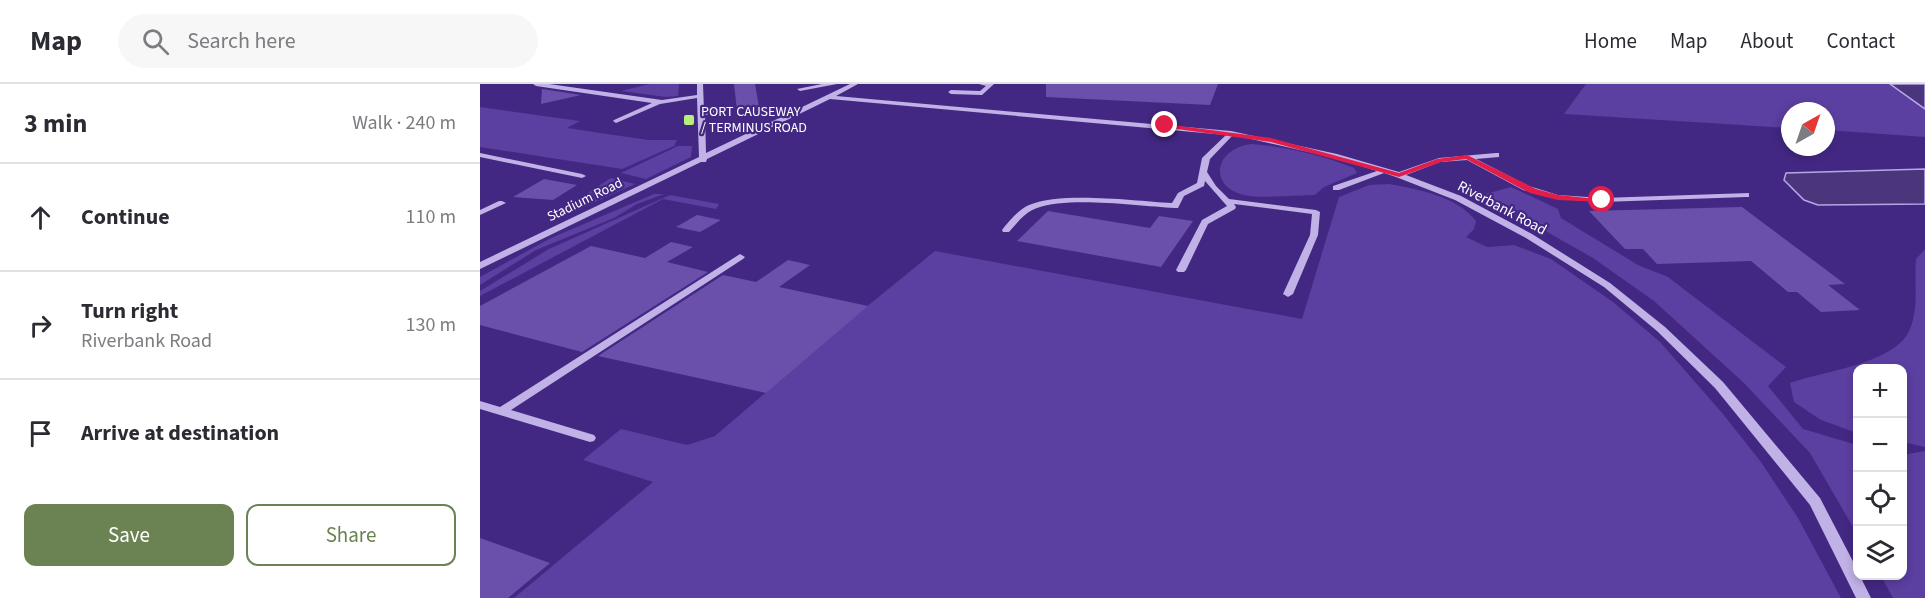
<!DOCTYPE html>
<meta charset="utf-8">
<style>
:root{--surface:#fff;--page:#f7f7f7;--text:#2b2b33;--muted:#7c7c81;--line:#e1e1e2;--accent:#6b8352}
body{margin:0;font-family:"Source Sans 3",sans-serif;background:var(--page);color:var(--text)}
.controls{position:absolute;right:18px;bottom:18px;display:grid;overflow:hidden;border-radius:12px;box-shadow:0 3px 9px #0003}
.controls button{width:54px;height:54px;display:grid;place-items:center;padding:0;border:0;border-bottom:2px solid var(--line);background:var(--surface);color:var(--text);font:30px sans-serif}
.compass{position:absolute;left:1301px;top:18px;width:54px;height:54px;border-radius:50%;background:var(--surface);box-shadow:0 3px 9px #0003;rotate:40deg}
.stop{position:absolute;width:18px;height:18px;margin:-14px;border:4px solid #e11d48;border-radius:50%;background:#fff}
.stop.end{background:#e11d48;border-color:#fff;box-shadow:0 2px 6px #0008}
.list{margin:0;padding:0;list-style:none}
h2{display:flex;justify-content:space-between;align-items:center;height:78px;margin:0;padding:0 24px;font-size:26px}
h2 small{font-size:20px;font-weight:400;color:var(--muted)}
.list li{display:grid;grid-template-columns:39px 1fr auto;gap:18px;align-items:center;box-sizing:border-box;height:108px;padding:0 24px;border-top:2px solid var(--line)}
.list b{display:block;font-size:22px;white-space:nowrap}
.list p{margin:0;font-size:20px;white-space:nowrap;color:var(--muted)}
.list em{font-size:20px;font-style:normal;color:var(--muted)}
.actions{display:flex;gap:12px;padding:18px 24px}
.actions a{flex:1;padding:14px 0;border:2px solid var(--accent);border-radius:12px;text-align:center;font-size:21px;color:var(--accent)}
.actions .main{background:var(--accent);color:#fff}
.icon{flex:none;width:33px;height:33px;fill:none;stroke:currentColor;stroke-width:2;stroke-linecap:round;stroke-linejoin:round}
.map{position:relative;flex:none;width:1445px;height:514px;overflow:hidden}
header{display:flex;align-items:center;gap:36px;box-sizing:border-box;height:84px;padding:0 30px;background:var(--surface);border-bottom:2px solid var(--line)}
header strong{font-size:28px}
nav{display:flex;gap:33px;margin-inline-start:auto;font-size:21px}
.search{width:420px;height:54px;background:var(--page);display:flex;align-items:center;gap:15px;box-sizing:border-box;padding:0 21px;border-radius:33px;color:var(--muted);font-size:22px}
main{display:flex}
aside{flex:1;background:var(--surface)}
.map>svg:first-child{display:block}
</style>
<header>
<strong>Map</strong>
<div class="search"><svg class="icon" aria-label="search" viewBox="0 0 24 24"><circle cx="10" cy="10" r="6"/><path d="M15 15l6 6"/></svg>Search here</div>
<nav><a>Home</a><a>Map</a><a>About</a><a>Contact</a></nav>
</header>
<main>
<aside>
<h2>3 min<small>Walk · 240 m</small></h2>
<ul class="list">
<li><svg class="icon" aria-label="ahead" viewBox="0 0 24 24"><path d="M12 20V5M6 11l6-6 6 6"/></svg><div><b>Continue</b></div><em>110 m</em></li>
<li><svg class="icon" aria-label="right" viewBox="0 0 24 24"><path d="M7 20v-9h11M14 6l5 5-5 5"/></svg><div><b>Turn right</b><p>Riverbank Road</p></div><em>130 m</em></li>
<li><svg class="icon" aria-label="arrive" viewBox="0 0 24 24"><path d="M6 21V4h12l-3 4 3 4H6"/></svg><div><b>Arrive at destination</b></div></li>
</ul>
<div class="actions"><a class="main">Save</a><a>Share</a></div>
</aside>
<div class="map">
<svg width="1445" height="514" viewBox="0 0 1445 514">
<rect width="100%" height="100%" fill="#432883"/>
<g fill="#5b3fa1">
<path d="M169,0H199L198,12L186,13L141,7Z"/>
<path d="M1106,0H1445V53L1346,46V27H1310V44L1084,30Z"/>
<path d="M0,23L100,37L87,44L168,56H197L194,62L142,85L0,63Z"/>
<path d="M772,60C807,63 841,71 874,84L877,89L844,103L835,111C817,111 780,115 764,111C727,102 735,64 772,60Z"/>
<path d="M198,62H212L211,73L166,95L141,89Z"/>
<path d="M131,94L155,100L82,133L74,131Z"/>
<path d="M909,100C938,105 978,113 996,137L994,145L986,153L1007,163L1034,161L1071,175L1133,218L1180,258L1243,330L1281,378L1318,434L1361,514H34L173,398L103,376L141,345L207,361L235,352L374,233L455,167L822,235L859,113L889,101Z"/>
<path d="M1031,103L1078,125L1081,134L1158,181L1188,193L1306,283L1288,302L1323,345L1377,361V450L1330,369L1264,299L1174,217L1113,174L1002,111Z"/>
<path d="M174,110H184L157,120L134,134L56,166L0,201V193L71,154Z"/>
<path d="M190,111L239,120L236,125L183,115L0,212V207L69,165Z"/>
<path d="M1445,165V363L1423,358L1422,284H1378L1377,349L1341,336L1314,318L1310,299C1343,287 1416,280 1430,245C1439,223 1434,198 1436,175Z"/>
<path d="M1445,367V514H1413L1401,492H1422L1423,371Z"/>
</g>
<g fill="#4a367a" stroke="#b7a5e7" stroke-width="1.5">
<path d="M1410,0H1445V25Z"/>
<path d="M1445,85V120L1338,121L1324,116L1304,96L1306,89Z"/>
</g>
<g fill="#6a50ab">
<path d="M254,0H275L279,23L257,26Z"/>
<path d="M566,0H738L730,21L566,13Z"/>
<path d="M62,5L101,11L61,20Z"/>
<path d="M64,95L97,101L73,116L33,113Z"/>
<path d="M1262,123L1365,200L1348,201L1380,226L1341,228L1317,208H1308L1271,177L1177,180L1163,165H1145L1109,127Z"/>
<path d="M568,127L670,144L679,132L713,137L681,183L537,157Z"/>
<path d="M217,131L241,136L220,148L196,143Z"/>
<path d="M191,158L213,163L187,178L228,188L102,268L0,241V222L111,162L165,174Z"/>
<path d="M308,176L330,181L299,203L388,222L286,309L118,272L243,191L276,198Z"/>
<path d="M0,454L70,479L28,514H0Z"/>
</g>
<g fill="none" stroke-linecap="round" stroke-linejoin="round">
<g fill="#c0b1e7" fill-rule="evenodd">
<path d="M53,0H69L182,16L217,11V0H223L224,27L250,23L253,25L225,31L226,69L370,0H378L356,12L751,47L857,70L919,88L959,74L1016,69H1019V73L996,75L1049,102L1078,111L1122,114L1269,109V113H1266L1122,118L1078,115L1043,106L987,76L960,78L926,91L981,112L1052,150L1130,199L1185,243L1243,298L1340,414L1378,487V492H1380L1391,514H1376L1330,421L1235,304L1177,247L1124,203L1046,154L975,116L916,93L904,89L859,106H853V102L897,87L855,74L753,51L730,75L727,88L736,102L749,115L836,126L840,128L838,151L813,210L808,213L803,210L830,151L832,130L754,120L756,123L755,125L728,140L706,186L704,188H698L696,186L722,136L747,122L725,97L724,102L704,112L698,124H695C659,122 589,112 557,124C545,128 537,139 529,148H523L522,146C529,137 538,126 549,121C582,107 655,117 692,119L698,109L717,99L722,74L746,51L350,15L227,75L226,78H221L0,185V178L219,73L217,14L180,20L136,39L133,37L134,36L172,19L56,2Z"/>
<path d="M342,0H357L320,7L317,5Z"/>
<path d="M499,0H514L502,11L471,10L468,8L471,6L500,7L506,2Z"/>
<path d="M0,69L102,90L106,92L102,94L0,73Z"/>
<path d="M19,117H22L26,119L0,131V126Z"/>
<path d="M260,170L265,173L263,175L31,326L114,351L116,354L114,357L110,358L0,325V317L20,323Z"/>
</g>
</g>
<path fill="#e11d48" d="M685,40L791,54L919,89L957,75L987,71L1056,105L1078,111L1126,116L1122,118L1078,116L1050,109L986,75L961,78L919,93L791,58L683,43Z"/>
<rect fill="#b9ef77" stroke="#432883" stroke-width="2" x="203" y="30" width="12" height="12" rx="3"/>
<g text-anchor="middle" dominant-baseline="central" stroke-width="4.5" stroke-linejoin="round" paint-order="stroke">
<g font-size="14" fill="#fff" stroke="#432883" text-anchor="start">
<text x="221" y="28">PORT CAUSEWAY<tspan x="221" dy="16">/ TERMINUS ROAD</tspan></text>
</g>
<g font-size="14" fill="#fff" stroke="#432883">
<text transform="translate(105 116) rotate(-26)">Stadium Road</text>
</g>
<g font-size="15" fill="#fff" stroke="#432883">
<text transform="translate(1022 124) rotate(28)">Riverbank Road</text>
</g>
</g>
</svg>
<div class="controls">
<button>+</button>
<button>−</button>
<button><svg class="icon" aria-label="locate" viewBox="0 0 24 24"><circle cx="12" cy="12" r="6"/><path d="M12 2v4M12 18v4M2 12h4M18 12h4"/></svg></button>
<button><svg class="icon" aria-label="layers" viewBox="0 0 24 24"><path d="M12 4l9 5-9 5-9-5zM3 14l9 5 9-5"/></svg></button>
</div>
<svg class="compass" viewBox="-18 -18 36 36"><path d="M0-13l5 13h-10z" fill="#e53935"/><path d="M0 13l5-13h-10z" fill="#7c7c81"/></svg>
<div class="stop" style="left:1122px;top:116px"></div>
<div class="stop end" style="left:685px;top:41px"></div>
</div>
</main>
